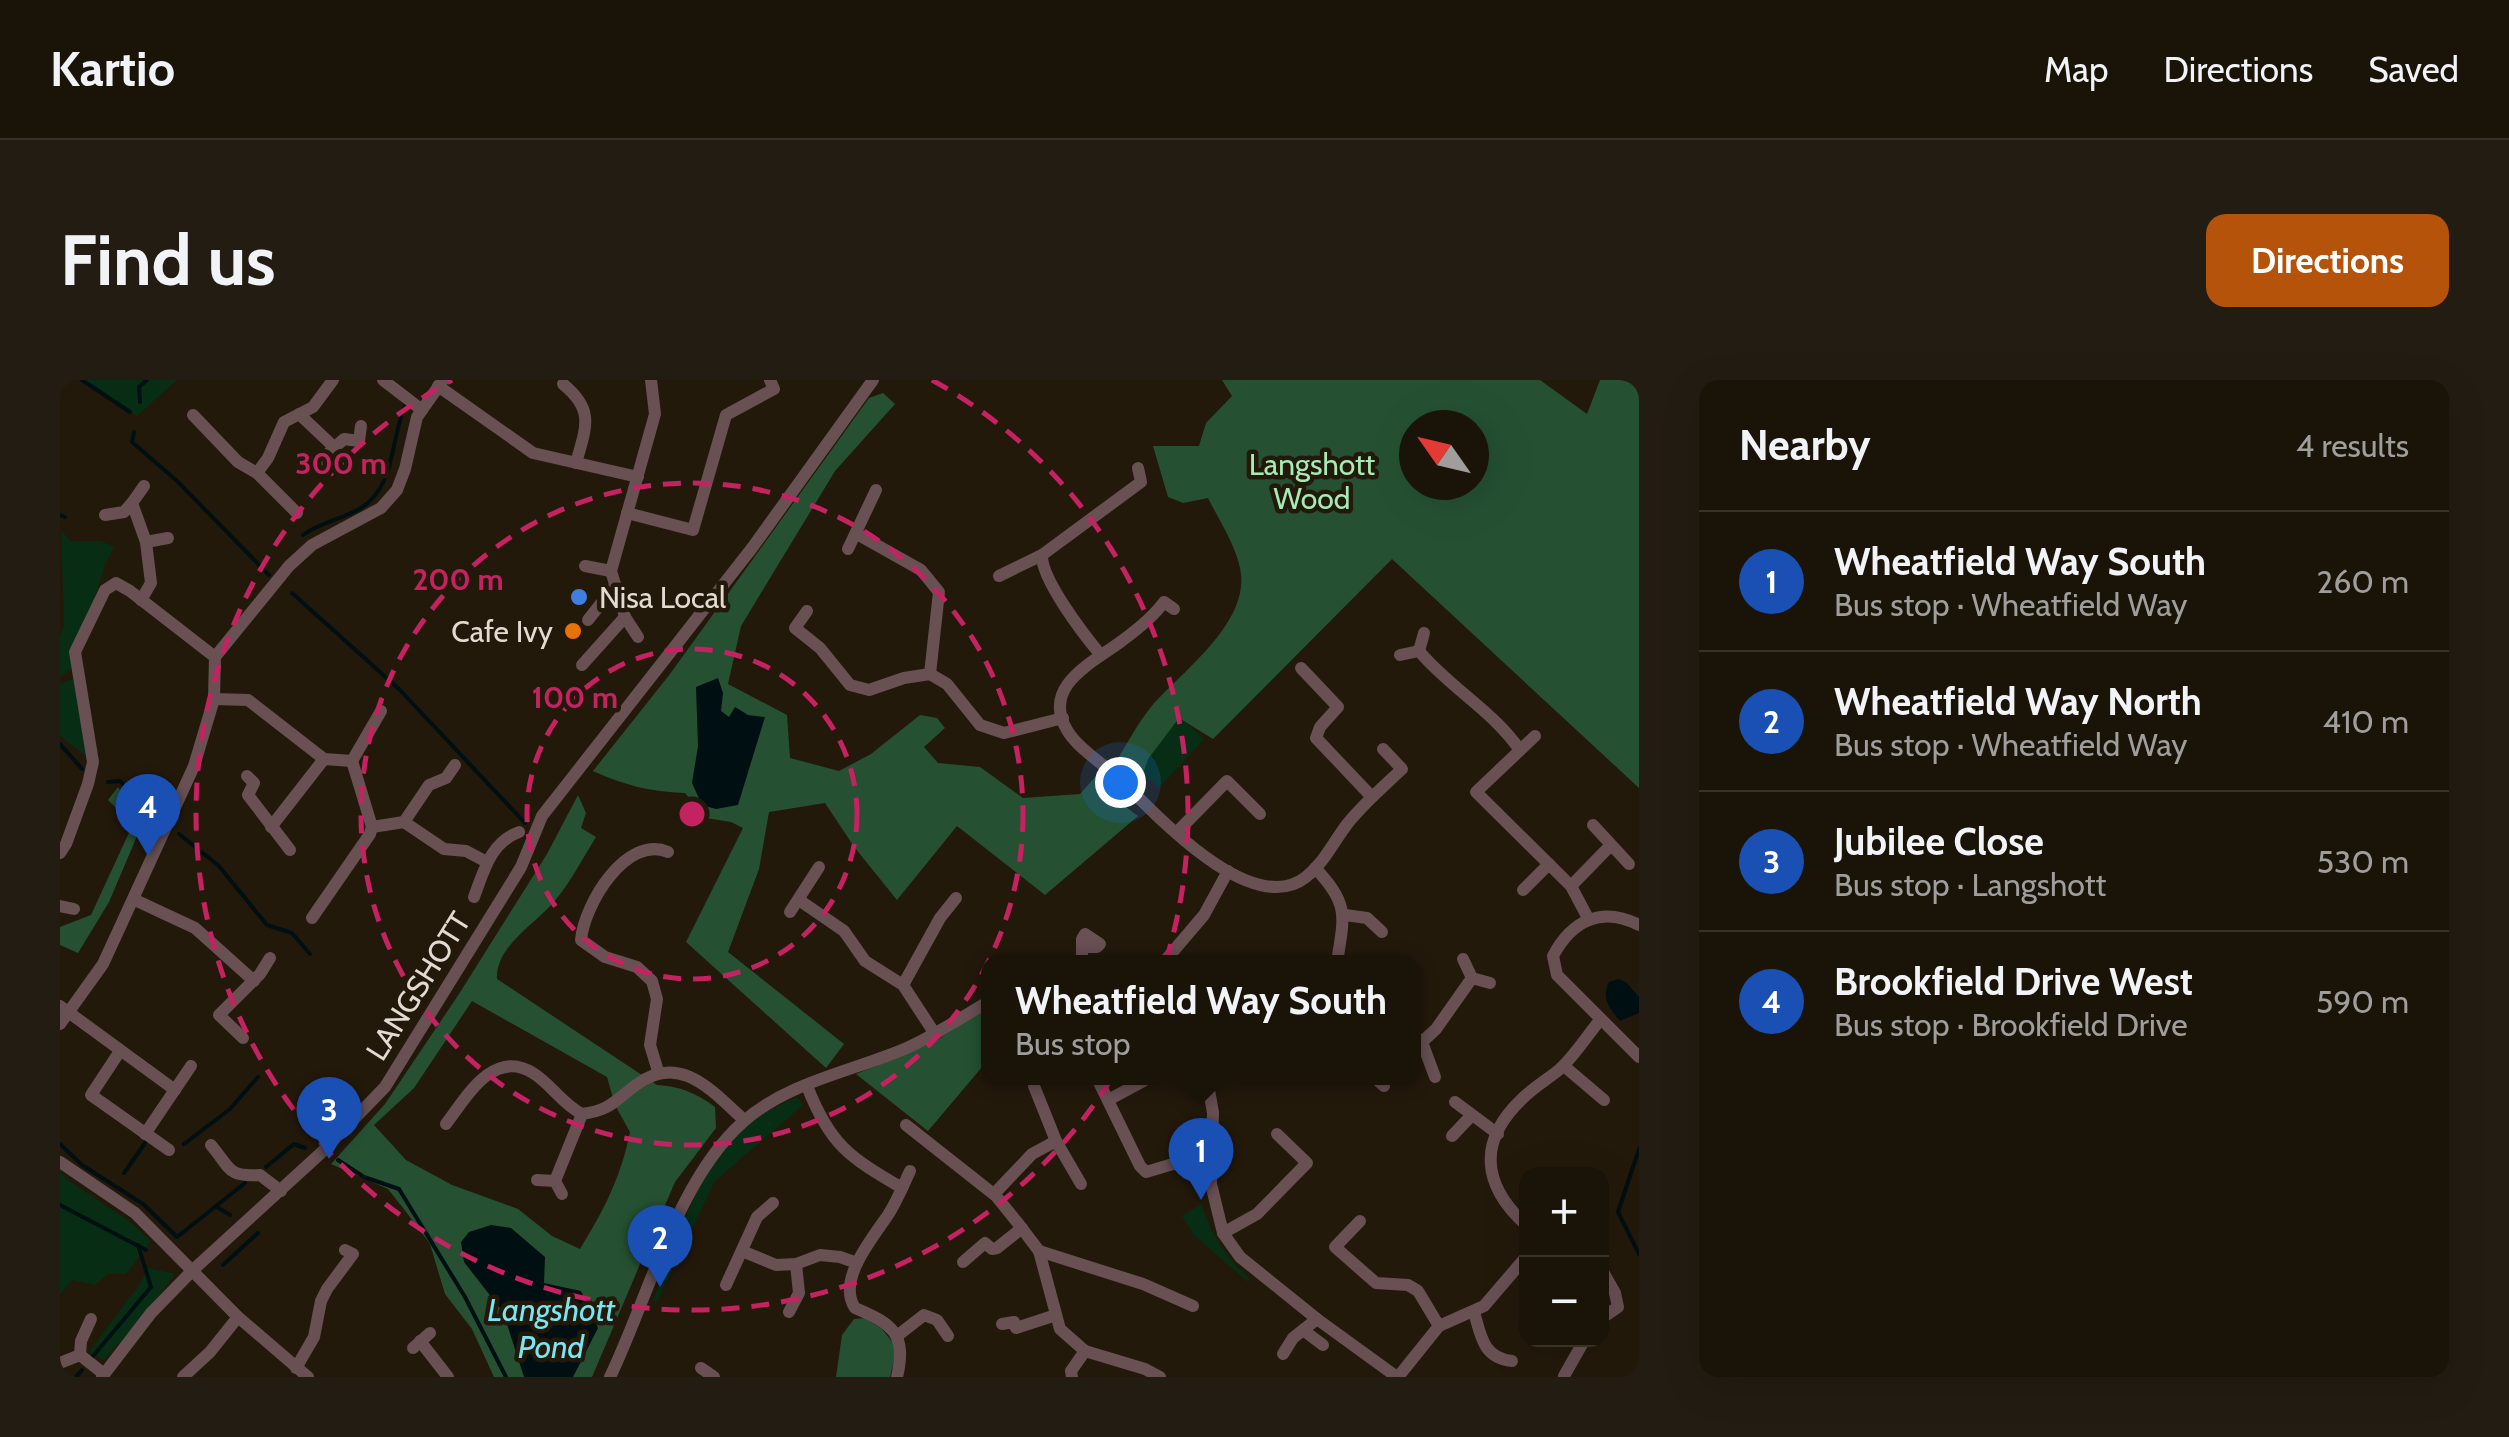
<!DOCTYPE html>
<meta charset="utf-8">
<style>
:root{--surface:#1a1308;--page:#231c12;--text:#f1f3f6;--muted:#9f9e9c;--line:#383229;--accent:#b45309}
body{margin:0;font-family:Cabin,sans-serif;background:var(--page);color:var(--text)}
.controls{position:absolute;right:30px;bottom:30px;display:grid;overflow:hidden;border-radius:20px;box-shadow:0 10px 40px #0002}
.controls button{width:90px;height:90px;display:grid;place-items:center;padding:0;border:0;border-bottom:2px solid var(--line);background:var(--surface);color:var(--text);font:50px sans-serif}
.compass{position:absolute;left:1339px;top:30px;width:90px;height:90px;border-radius:50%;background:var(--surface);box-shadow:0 10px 40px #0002;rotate:304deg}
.you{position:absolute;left:1060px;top:402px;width:35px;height:35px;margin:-25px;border:8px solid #fff;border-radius:50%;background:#1a73e8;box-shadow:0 0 0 15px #1a73e833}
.badge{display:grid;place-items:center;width:65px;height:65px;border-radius:50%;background:var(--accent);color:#fff;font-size:32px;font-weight:700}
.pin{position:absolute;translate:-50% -82px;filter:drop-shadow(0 2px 5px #0008)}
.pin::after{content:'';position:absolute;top:52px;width:35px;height:30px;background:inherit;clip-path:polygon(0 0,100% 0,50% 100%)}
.popup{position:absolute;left:921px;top:575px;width:440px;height:130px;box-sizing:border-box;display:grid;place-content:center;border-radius:20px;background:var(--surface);filter:drop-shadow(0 2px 8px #0005);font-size:32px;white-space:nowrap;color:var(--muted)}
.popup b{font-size:38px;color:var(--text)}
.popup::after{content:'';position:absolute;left:50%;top:100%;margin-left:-20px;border:20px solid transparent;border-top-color:var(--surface)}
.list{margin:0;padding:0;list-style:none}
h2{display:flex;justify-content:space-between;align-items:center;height:130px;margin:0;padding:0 40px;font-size:42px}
h2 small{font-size:32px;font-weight:400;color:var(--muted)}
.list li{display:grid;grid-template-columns:65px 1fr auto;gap:30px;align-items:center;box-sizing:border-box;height:140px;padding:0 40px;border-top:2px solid var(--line)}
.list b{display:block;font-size:38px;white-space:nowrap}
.list p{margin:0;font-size:32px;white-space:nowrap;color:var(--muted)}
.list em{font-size:32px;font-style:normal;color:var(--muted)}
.map{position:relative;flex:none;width:1579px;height:997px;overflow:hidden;border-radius:20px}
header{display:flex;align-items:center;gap:60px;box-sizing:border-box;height:140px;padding:0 50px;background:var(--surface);border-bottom:2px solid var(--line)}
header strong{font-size:48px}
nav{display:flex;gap:55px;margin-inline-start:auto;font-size:35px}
.intro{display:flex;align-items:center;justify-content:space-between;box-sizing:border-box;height:240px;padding:0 60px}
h1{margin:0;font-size:70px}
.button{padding:25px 45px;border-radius:20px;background:var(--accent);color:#fff;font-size:35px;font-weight:700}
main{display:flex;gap:60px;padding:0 60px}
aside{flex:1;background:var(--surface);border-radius:20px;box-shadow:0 10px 40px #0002}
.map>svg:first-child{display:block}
</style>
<header>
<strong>Kartio</strong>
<nav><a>Map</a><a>Directions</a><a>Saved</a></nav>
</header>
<div class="intro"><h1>Find us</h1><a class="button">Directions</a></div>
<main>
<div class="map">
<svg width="1579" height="997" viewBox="0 0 1579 997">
<rect width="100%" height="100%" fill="#23190b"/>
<g fill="#072d14">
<path d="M22,0H117L77,36Z"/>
<path d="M1,150L10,161H41L54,167L45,185L14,287L0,297V257L4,244Z"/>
<path d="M16,298L26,376L0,356V304Z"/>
<path d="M1114,332L1144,359L1099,408L1069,381Z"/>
<path d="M737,717L743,725L655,801L597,922L593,920C615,865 641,780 689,743C704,732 721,724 737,717Z"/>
<path d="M0,790L6,799L69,841L91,861L66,894H48L35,905L12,900L0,914Z"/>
<path d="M1141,824C1151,854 1166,878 1190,899L1188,902L1133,854L1122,836Z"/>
<path d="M88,888L115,894L62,965L58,963L44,980L29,972L79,905Z"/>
</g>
<g fill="#255132" fill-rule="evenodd">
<path d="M1162,0H1480L1527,34L1540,0H1576L1579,3V408L1332,179L1153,359L1119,338L1088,379L1081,400L1057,380C1068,362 1078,343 1091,327C1121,292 1192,242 1180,188C1175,164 1159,140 1148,118L1123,123L1108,117L1093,66H1139L1146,43L1172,16ZM1354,45H1414V105H1354Z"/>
<path d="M823,13L835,24L775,91L681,246L668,304L727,335L730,378L779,391L811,374L860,335L877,338L885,348L864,367L878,383L920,387L963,418L1020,414L1036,396L1055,419L1078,436L985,515L897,446L837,520L795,468L765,423L709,432L699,489L668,572L784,664L766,688L626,562L683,448L671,442L646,438L625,413C590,412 564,405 533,391L610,294L809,18Z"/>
<path d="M58,407L83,442L49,522L18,573L0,565V547L31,535L73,444L48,420Z"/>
<path d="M518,415L526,433L521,448L536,457C522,479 510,504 492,524C473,545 435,568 437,599L597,705C620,706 636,713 655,727L656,748L615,802L532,997H434L412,949L385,914L370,864L347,833L328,809L271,784L325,724L399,614L487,474ZM412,621L547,697L555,725L570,752C561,797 544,830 520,869L492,856L458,829L392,805L346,780L314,745L354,708Z"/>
<path d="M928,628V680L868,751L796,694L872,663Z"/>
<path d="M805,938L822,949L837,968L830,997H776L782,955L794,939Z"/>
</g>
<g fill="#000f12">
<path d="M658,298L663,313L661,331L669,337L675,327L688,335L705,337L678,425L656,429L642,425L632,403L638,366L636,307Z"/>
<path d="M1558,599L1566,602L1579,617V633L1560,641C1549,628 1541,618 1549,602Z"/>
<path d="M431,845L451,848L485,877L484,903L521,911L538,948L513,997H464L443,932L404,882L401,862L409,852Z"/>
</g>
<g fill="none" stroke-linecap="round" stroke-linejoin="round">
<g stroke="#000f12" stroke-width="4">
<path d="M22,0L70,32"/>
<path d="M80,22L79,7L87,0"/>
<path d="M74,52L72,62L117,101L209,195"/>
<path d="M0,135L5,137"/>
<path d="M243,155C261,142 283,139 301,128C336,106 330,60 345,26"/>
<path d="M232,213L340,310L465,443"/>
<path d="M0,364L22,389"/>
<path d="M48,402L60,401L73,412L72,429L91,443"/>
<path d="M119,454L158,485L207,545L232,553L250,574"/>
<path d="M0,764L22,785L83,824L117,857L185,803"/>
<path d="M124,764L170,729L198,697"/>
<path d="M1579,769L1558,832L1579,874"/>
<path d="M278,780L304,797L339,809L405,917L446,997"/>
<path d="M206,787L234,764L245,768"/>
<path d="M64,793L85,763"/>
<path d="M0,825L86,870"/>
<path d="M157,827L170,835"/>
<path d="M163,885L198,853"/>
<path d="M33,976L91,907L78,865"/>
<path d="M16,997L22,990"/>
</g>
<g stroke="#685053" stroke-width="12">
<path d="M323,0L362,30"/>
<path d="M503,4C535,30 526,47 516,83"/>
<path d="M378,6L473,73L578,97"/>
<path d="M239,34L274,67"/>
<path d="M133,35L178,82L197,93"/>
<path d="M252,88L284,59L299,61L301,46"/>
<path d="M237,133L197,93L208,78L224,42L253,27L273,0"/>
<path d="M567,133L633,150L666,35L714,9L710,0"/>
<path d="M45,135L64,132L72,123"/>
<path d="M797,154L861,190L879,212L870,294"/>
<path d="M86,162L108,158"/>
<path d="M788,169L816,110"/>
<path d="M525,186L551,191"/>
<path d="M939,196L982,175"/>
<path d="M81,220L91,203L86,162L72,123L84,106"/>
<path d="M747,231L735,248L760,268L790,305L809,310L844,298L870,294L887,304L920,345L944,353L1003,338"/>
<path d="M528,240L554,207"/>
<path d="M578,257L565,237L551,191L595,34L591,0"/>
<path d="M1359,271L1364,253"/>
<path d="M1040,274C1024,255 981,199 982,175L1081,102L1078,88"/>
<path d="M1340,275L1359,271C1390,308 1432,330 1460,370"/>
<path d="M522,285L565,237"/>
<path d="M1241,288L1278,327L1260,347L1256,358L1312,417"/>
<path d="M154,319L188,320L264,379L292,381L321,331"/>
<path d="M1475,356L1416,412L1511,506L1529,540"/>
<circle cx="1067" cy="405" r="9"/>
<path d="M187,396L194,403L188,415L230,470"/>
<path d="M1059,399C1043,383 1018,369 1007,350C980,305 1036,281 1063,260C1078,249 1093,237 1104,222L1114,229"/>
<path d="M1073,412C1107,446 1195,537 1246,497C1264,483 1274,461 1288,443C1304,423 1324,406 1342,389L1323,369"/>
<path d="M344,442L369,405L386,398L395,385"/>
<path d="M1533,445L1569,484"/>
<path d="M211,447L264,379"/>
<path d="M312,447L344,442L384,469L406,471L425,481"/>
<path d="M1117,452L1167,401L1200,434"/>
<path d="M0,473L6,464L28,404L33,382L15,272L45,210L56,203L70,211L155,277"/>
<path d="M1255,488C1290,524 1284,537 1277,582"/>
<path d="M1511,506L1551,465"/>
<path d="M1463,510L1489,484"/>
<path d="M414,517C424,491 430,463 459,452"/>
<path d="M75,520L135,548L194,601"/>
<path d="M739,520L784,551L805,581L843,605L875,654"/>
<path d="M0,526L14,529"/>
<path d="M730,532L759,487"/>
<path d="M1285,535L1307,538L1322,552"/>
<path d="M252,538L310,454L312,447L292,381"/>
<path d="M1579,545C1542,526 1512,540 1493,576L1497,595L1579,677"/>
<path d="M1403,579L1412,598L1430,603"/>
<path d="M1022,582V559L1025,554L1040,564L1037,567H1022"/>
<path d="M1104,582L1144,535L1168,491"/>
<path d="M843,605L880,538L896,518"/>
<path d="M0,626L115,710"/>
<path d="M0,644L43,584L134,386L154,319L155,277L229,186L252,165L321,128L337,110L345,89L357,37L383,0"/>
<path d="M1354,655L1362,662L1375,697"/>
<path d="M183,658L159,635L200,594L210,578"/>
<path d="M1362,662L1376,649L1412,598"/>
<path d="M60,671L31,715L109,770"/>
<path d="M1504,686L1544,720"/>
<path d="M598,691L590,665L597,619L592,601L577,587L545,577L521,560C524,525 566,454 608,472"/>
<path d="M1037,698L1080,786L1086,792L1113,784H1149"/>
<path d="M1147,698L1153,733L1151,804L1163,853L1180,877L1257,939L1337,997"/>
<path d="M1315,698L1324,706"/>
<path d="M747,706C770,765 789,777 842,808"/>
<path d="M974,706L996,761L1021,804"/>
<path d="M1050,719L1089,698"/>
<path d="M1395,722L1438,754"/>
<path d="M386,744C406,718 433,668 473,693C491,704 502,724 522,734C551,730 554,721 576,705C620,672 652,711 684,740"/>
<path d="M846,745L936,816L957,842L979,871L1000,949L1025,971L1011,991L1012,997"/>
<path d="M85,754L131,686"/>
<path d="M1392,756L1411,736"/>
<path d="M151,765C171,789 167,797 200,795L221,811"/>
<path d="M0,782L75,833L178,937L248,997"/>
<path d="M477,800L495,801L502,814"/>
<path d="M495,801L522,734"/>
<path d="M934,814L972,774L996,761"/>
<path d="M1300,841L1275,867L1316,903L1348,905L1358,911L1379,946"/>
<path d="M1466,845C1422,805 1417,761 1463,718C1474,707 1488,699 1500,689C1515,675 1527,656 1540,640"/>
<path d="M1163,853L1197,834L1247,783L1217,754"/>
<path d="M682,871L716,885L736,884L760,875L780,877L797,883"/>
<path d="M979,871L1083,904L1133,926"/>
<path d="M903,882L925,863L932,869L937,868L962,848"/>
<path d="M1542,890L1555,913L1558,927L1542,938"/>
<path d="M666,905L697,837L713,823"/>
<path d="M729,932L739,913L736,884"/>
<path d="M1414,932C1421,956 1423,978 1452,981"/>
<path d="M942,944L954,942L956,948L996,935"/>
<path d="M1243,950L1263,965"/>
<path d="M837,956L864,935L877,940L888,956"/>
<path d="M360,961L388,997"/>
<path d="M353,968L370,953"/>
<path d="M1025,971L1085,989L1100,997"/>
<path d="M1223,974L1233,958L1257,939"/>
<path d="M20,975L21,961L31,939"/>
<path d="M0,983L20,975L44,994"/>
<path d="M236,988L254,957L261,921L267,909L293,874L285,870"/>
<path d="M641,988L654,997"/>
<path d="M1504,996L1525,959"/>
<path d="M42,997L91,933L133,890L262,772L325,707L461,487L482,436L692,168L813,0"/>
<path d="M123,997L150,972L178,937"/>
<path d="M550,997C588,919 617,800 683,742C729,701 795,691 849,667C877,654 902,637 928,622"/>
<path d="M837,997C847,954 833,944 795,928C776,900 814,856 828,835C837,821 843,806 850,791"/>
<path d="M1338,997L1379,946L1424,926L1466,877"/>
</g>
</g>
<g fill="none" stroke="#c42261" stroke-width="5" stroke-dasharray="18 12">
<circle cx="632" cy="434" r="165"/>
<circle cx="632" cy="434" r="331"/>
<path d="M872 0A496 496 0 1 1 392 0"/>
</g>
<circle fill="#3f7fe0" stroke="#23190b" stroke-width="4" cx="519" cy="217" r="10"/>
<circle fill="#e8710a" stroke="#23190b" stroke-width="4" cx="513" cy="251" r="10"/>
<g text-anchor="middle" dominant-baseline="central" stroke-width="9" stroke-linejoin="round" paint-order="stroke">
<g font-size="30" fill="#a6ebb5" stroke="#23190b">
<text x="1252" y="84">Langshott<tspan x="1252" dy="34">Wood</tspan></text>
</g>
<g font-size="30" fill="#e3dbd2" stroke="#23190b" text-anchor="start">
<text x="539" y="217">Nisa Local</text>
<text x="493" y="251" text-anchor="end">Cafe Ivy</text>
</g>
<g font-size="30" fill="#e3dbd2" stroke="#23190b">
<text transform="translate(358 606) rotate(-58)">LANGSHOTT</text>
</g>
<g font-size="32" font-style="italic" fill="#79e6f3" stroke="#23190b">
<text x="491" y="929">Langshott<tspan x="491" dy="37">Pond</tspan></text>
</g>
</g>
<circle cx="632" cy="434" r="15" fill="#c42261" stroke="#23190b" stroke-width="5"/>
<g font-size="30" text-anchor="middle" font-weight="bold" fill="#c42261" stroke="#23190b" stroke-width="9" stroke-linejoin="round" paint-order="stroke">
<text x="281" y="94">300 m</text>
<text x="398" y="210">200 m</text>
<text x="515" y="328">100 m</text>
</g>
</svg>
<div class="controls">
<button>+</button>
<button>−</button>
</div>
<svg class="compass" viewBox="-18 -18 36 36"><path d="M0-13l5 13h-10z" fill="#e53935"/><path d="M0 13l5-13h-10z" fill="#9f9e9c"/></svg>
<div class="you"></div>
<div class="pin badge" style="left:1141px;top:820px;background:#1a4fb4">1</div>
<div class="popup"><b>Wheatfield Way South</b>Bus stop</div>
<div class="pin badge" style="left:600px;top:907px;background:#1a4fb4">2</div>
<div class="pin badge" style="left:269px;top:779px;background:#1a4fb4">3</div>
<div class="pin badge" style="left:88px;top:476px;background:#1a4fb4">4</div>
</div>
<aside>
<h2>Nearby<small>4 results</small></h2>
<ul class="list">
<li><span class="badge" style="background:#1a4fb4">1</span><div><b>Wheatfield Way South</b><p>Bus stop · Wheatfield Way</p></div><em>260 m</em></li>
<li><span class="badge" style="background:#1a4fb4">2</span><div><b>Wheatfield Way North</b><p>Bus stop · Wheatfield Way</p></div><em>410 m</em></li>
<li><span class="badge" style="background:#1a4fb4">3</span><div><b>Jubilee Close</b><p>Bus stop · Langshott</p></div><em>530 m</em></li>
<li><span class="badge" style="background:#1a4fb4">4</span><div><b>Brookfield Drive West</b><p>Bus stop · Brookfield Drive</p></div><em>590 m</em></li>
</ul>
</aside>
</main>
